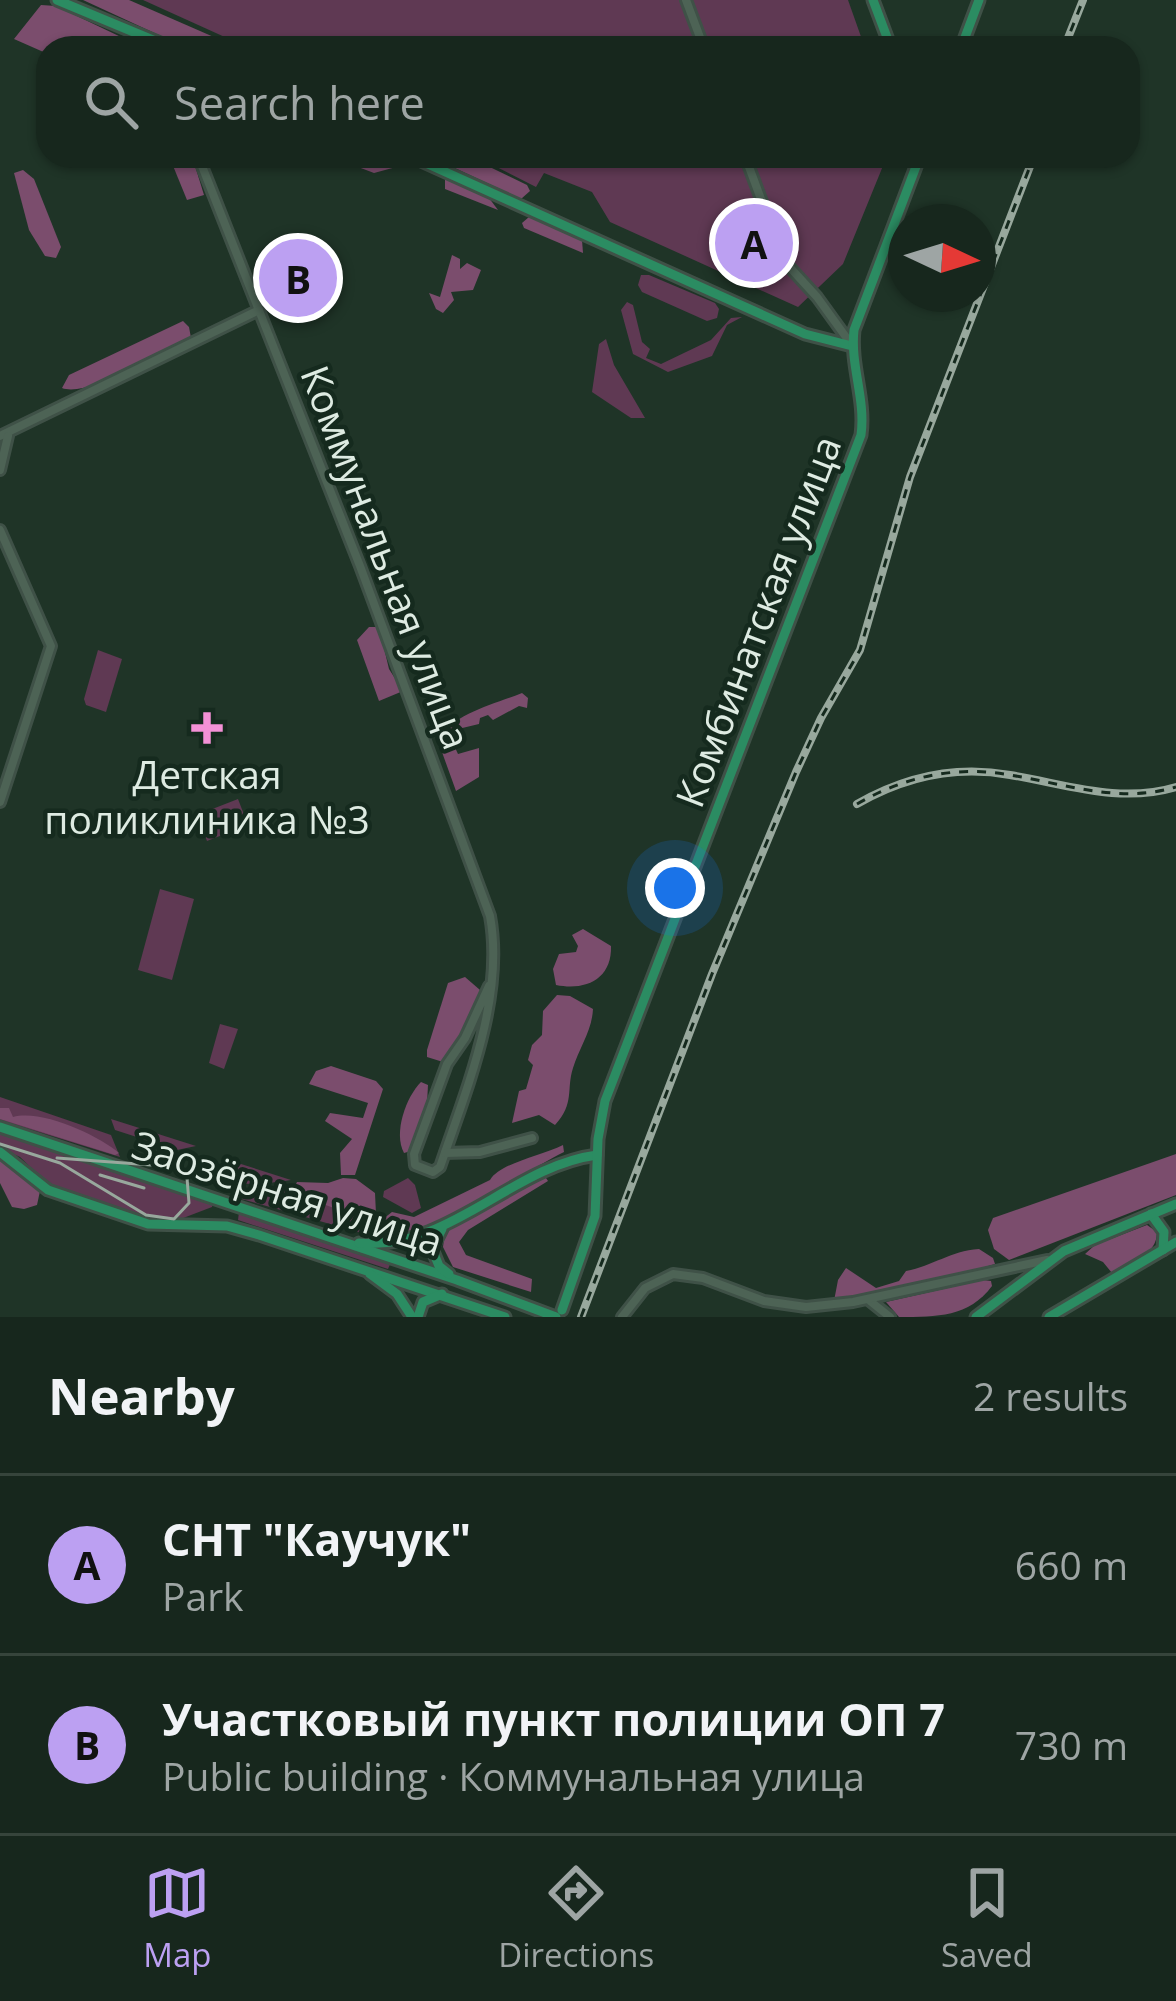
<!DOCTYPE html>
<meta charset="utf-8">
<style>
:root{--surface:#17271d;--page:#202f26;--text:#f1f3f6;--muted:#9ea5a4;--line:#36443b;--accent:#bca0f2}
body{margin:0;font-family:"Open Sans",sans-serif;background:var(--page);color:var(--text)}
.compass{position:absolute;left:888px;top:204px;width:108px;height:108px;border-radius:50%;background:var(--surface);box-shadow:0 3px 9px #0004;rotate:94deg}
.you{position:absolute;left:675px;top:888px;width:42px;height:42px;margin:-30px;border:9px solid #fff;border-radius:50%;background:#1a73e8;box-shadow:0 0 0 18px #1a73e833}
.badge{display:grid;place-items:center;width:78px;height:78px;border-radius:50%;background:var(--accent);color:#111;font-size:39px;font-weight:700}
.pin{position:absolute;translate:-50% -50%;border:6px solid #fff;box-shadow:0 3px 12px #0006}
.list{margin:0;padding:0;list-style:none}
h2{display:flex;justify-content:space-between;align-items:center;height:156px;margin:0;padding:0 48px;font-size:51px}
h2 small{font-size:39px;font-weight:400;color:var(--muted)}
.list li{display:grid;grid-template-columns:78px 1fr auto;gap:36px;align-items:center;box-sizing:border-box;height:180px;padding:0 48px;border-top:3px solid var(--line)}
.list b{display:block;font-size:45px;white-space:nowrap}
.list p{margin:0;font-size:39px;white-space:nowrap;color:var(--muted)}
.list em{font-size:39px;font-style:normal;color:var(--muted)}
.icon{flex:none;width:66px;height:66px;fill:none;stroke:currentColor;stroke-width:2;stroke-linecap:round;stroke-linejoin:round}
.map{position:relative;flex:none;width:1176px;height:1317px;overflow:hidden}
.search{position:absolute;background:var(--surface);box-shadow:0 3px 9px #0004;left:36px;right:36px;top:36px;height:132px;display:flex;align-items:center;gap:30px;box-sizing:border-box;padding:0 42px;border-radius:36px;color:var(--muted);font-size:45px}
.sheet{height:516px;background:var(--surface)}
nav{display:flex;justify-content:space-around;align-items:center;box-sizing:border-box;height:168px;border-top:3px solid var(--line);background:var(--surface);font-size:33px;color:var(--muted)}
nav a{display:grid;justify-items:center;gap:6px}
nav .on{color:var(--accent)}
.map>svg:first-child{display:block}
</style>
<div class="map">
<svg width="1176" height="1317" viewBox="0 0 1176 1317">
<rect width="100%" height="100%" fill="#1f3427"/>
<g fill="#5f3953">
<path d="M143,0H848L865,48H249Z"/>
<path d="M475,156H887L843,264L798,307L610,222L592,192L544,173L536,187Z"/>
<path d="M641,275H649L715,303L719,309L717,318L707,321L642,292L638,285Z"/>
<path d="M627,302L633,305L642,342L650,349L646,358L661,364L711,340L731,318L742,317L727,325L712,356L668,372L633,354L621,310Z"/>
<path d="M606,339L614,365L645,418H631L592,392L599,344Z"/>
<path d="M98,650L122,659L106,712L86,705L84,699Z"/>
<path d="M238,799L248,825L207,841L197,815Z"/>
<path d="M160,889L194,899L172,980L138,970Z"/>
<path d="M220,1024L238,1029L224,1069L209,1063Z"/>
<path d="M0,1097L111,1135L120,1157L0,1120Z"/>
<path d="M111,1119L196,1146L177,1150L115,1130Z"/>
<path d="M0,1134L213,1204L212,1207L178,1220H150L65,1192L47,1183L20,1157L0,1148Z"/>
<path d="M241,1164L291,1180C270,1184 251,1183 230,1185L222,1178Z"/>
<path d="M408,1178L415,1185L421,1208L412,1213L383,1197L384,1191Z"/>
<path d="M295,1186L374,1207L369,1235L238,1198L258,1189Z"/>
<path d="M239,1212L391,1262L388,1269L238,1220Z"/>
</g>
<g fill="#7b4d6d">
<path d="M83,0H129L239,48H187Z"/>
<path d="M41,5L56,6L144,48H48V54L14,39Z"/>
<path d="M169,156H192L204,195L187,200Z"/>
<path d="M329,156H396L411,163L374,173Z"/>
<path d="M429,156H467L527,185L530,191L521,199Z"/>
<path d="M23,170L34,179L61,247L56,258L45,256L29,230L14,173Z"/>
<path d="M445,178L489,198L498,210L445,189Z"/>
<path d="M529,217L582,240L583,253L524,228L522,223Z"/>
<path d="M452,255L460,259V269L467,263L481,270L473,290L451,292L454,300L443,313L436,309L429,293L440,297Z"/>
<path d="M183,321L189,327L191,338C164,352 88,398 62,388L69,375Z"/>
<path d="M369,627H379L389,669L403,691L379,701L357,640Z"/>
<path d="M522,693L528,698L527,708L519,706L493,720L488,715L480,718L479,724L454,730L452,741L458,754L479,748V777L456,791L438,741C453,713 493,705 522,693Z"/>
<path d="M583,929L611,946C612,979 586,991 556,985L553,969L559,954L576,952L578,946L572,935Z"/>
<path d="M465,977L480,990C477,1008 455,1047 443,1062L427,1057V1050L448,983Z"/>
<path d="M557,995L570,996L593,1009C592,1031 579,1048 573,1068C566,1090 575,1103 555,1125L539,1115L512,1123L519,1091L526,1089L533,1065L528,1060L532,1045L542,1035L543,1011Z"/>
<path d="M331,1066L376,1081L383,1089L355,1175H341L340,1153L352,1139L325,1121L330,1113L363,1118L368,1103L309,1084L316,1071Z"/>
<path d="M421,1082L428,1085L427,1104L411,1151L404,1153C393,1133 406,1097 421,1082Z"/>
<path d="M0,1108H9L13,1117C43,1109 99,1136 119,1153L115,1155L0,1119Z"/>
<path d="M563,1145L564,1152C522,1173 450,1223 408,1233C397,1236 390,1235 380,1229L383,1219L392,1212L414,1217L490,1180C500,1163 541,1156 563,1145Z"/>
<path d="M1176,1154V1195L1009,1260L994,1249L988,1230L993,1218Z"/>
<path d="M0,1158L40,1191L37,1205L24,1209L12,1207L0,1183Z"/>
<path d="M544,1175L548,1181L468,1230L459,1242L466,1255L532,1279L531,1292L453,1267L443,1247L445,1232Z"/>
<path d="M343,1178L356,1179L375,1193L376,1214C350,1217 315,1203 294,1188L297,1182L328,1183Z"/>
<path d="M1147,1225L1157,1232C1157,1255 1131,1263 1112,1273L1103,1262L1085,1254L1095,1245Z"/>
<path d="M979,1249L993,1258L995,1264L933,1282L834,1301L838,1280L846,1268L876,1288L899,1281L906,1271C933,1266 950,1251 979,1249Z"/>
<path d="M983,1280L991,1281L992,1286C969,1317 937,1317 899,1317L886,1302Z"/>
</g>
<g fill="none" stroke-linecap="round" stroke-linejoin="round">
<g stroke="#3f5147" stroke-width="14">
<g id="minor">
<path d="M686,0L704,48"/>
<path d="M198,156L360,566L490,916C505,998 466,1090 440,1167L433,1172L415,1165L414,1154L447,1064L465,1038L489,986"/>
<path d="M745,156L784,261L817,297L851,344"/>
<path d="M0,436L259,310"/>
<path d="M0,470L8,436"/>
<path d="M0,530L51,646L0,802"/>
<path d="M445,1153L480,1152L532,1138"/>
<path d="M870,1301L890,1317"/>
<path d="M622,1317L645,1288L673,1274L703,1278L764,1301L806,1307L853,1302L1047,1260"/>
</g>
</g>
<g stroke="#3f5147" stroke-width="15">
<g id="major">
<path d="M57,0L172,48"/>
<path d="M873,0L891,48"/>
<path d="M961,48L979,0"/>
<path d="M410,156L805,334L852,346"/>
<path d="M0,1127L457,1280L556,1317"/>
<path d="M0,1152L48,1190L148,1224L227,1226L259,1235L505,1317"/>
<path d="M1151,1214L1164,1232L1163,1250"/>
<path d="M442,1229L432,1249L439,1266L449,1274"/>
<path d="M359,1243C449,1251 512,1166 597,1155"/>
<path d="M370,1274L397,1294L412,1317"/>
<path d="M562,1310L595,1216L598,1139L605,1101L861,435C866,399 850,366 854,330L920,156"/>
<path d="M418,1317L423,1302L442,1294"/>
<path d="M976,1317L1064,1251L1176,1204"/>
<path d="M1049,1317L1176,1242"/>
</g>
</g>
<use href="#minor" stroke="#4d6355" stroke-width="8"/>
<use href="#major" stroke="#2b8c62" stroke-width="9"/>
<g stroke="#98a89d" stroke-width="3">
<path d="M0,1144L60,1163L146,1215L174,1219L189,1203L187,1178L174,1166L150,1163"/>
<path d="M57,1158L165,1166"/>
<path d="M100,1175L144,1188"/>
</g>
<g stroke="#98a89d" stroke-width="8">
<g id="rail">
<path d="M1064,48L1083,0"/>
<path d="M857,804C904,777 955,765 1010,775C1066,784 1119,804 1176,787"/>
<path d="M581,1317L712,974L796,772L821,718L860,650L910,477L1034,156"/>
</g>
</g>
<use href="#rail" stroke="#152a1e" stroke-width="3" stroke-dasharray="9" stroke-linecap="butt"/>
</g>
<path fill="#f391d6" stroke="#152a1e" stroke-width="4.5" d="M201 710h12v12h12v12h-12v12h-12v-12h-12v-12h12z"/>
<g text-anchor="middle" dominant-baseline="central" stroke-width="9" stroke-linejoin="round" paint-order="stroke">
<g font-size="39" fill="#deebe2" stroke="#152a1e">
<text transform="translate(387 557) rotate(69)">Коммунальная улица</text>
<text transform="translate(757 621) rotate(-69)">Комбинатская улица</text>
<text transform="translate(288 1192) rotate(18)">Заозёрная улица</text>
</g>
<g font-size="39" fill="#deebe2" stroke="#152a1e">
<text x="207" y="773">Детская<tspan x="207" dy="45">поликлиника №3</tspan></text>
</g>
</g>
</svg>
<svg class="compass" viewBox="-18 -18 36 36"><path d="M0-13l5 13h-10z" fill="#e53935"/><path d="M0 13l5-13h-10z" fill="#9ea5a4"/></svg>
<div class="you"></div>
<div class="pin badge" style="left:754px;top:243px">A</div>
<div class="pin badge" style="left:298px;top:278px">B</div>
<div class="search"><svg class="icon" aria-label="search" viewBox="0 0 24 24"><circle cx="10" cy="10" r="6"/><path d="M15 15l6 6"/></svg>Search here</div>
</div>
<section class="sheet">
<h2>Nearby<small>2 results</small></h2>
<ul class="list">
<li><span class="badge">A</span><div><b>СНТ &quot;Каучук&quot;</b><p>Park</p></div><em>660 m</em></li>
<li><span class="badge">B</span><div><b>Участковый пункт полиции ОП 7</b><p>Public building · Коммунальная улица</p></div><em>730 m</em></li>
</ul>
</section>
<nav>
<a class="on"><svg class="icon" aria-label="map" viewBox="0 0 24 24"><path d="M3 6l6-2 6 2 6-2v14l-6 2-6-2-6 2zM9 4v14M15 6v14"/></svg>Map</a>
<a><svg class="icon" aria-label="directions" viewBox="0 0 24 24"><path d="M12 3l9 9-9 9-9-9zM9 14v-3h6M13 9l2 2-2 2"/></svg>Directions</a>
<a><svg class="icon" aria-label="saved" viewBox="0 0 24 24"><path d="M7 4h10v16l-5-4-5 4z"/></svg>Saved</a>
</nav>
